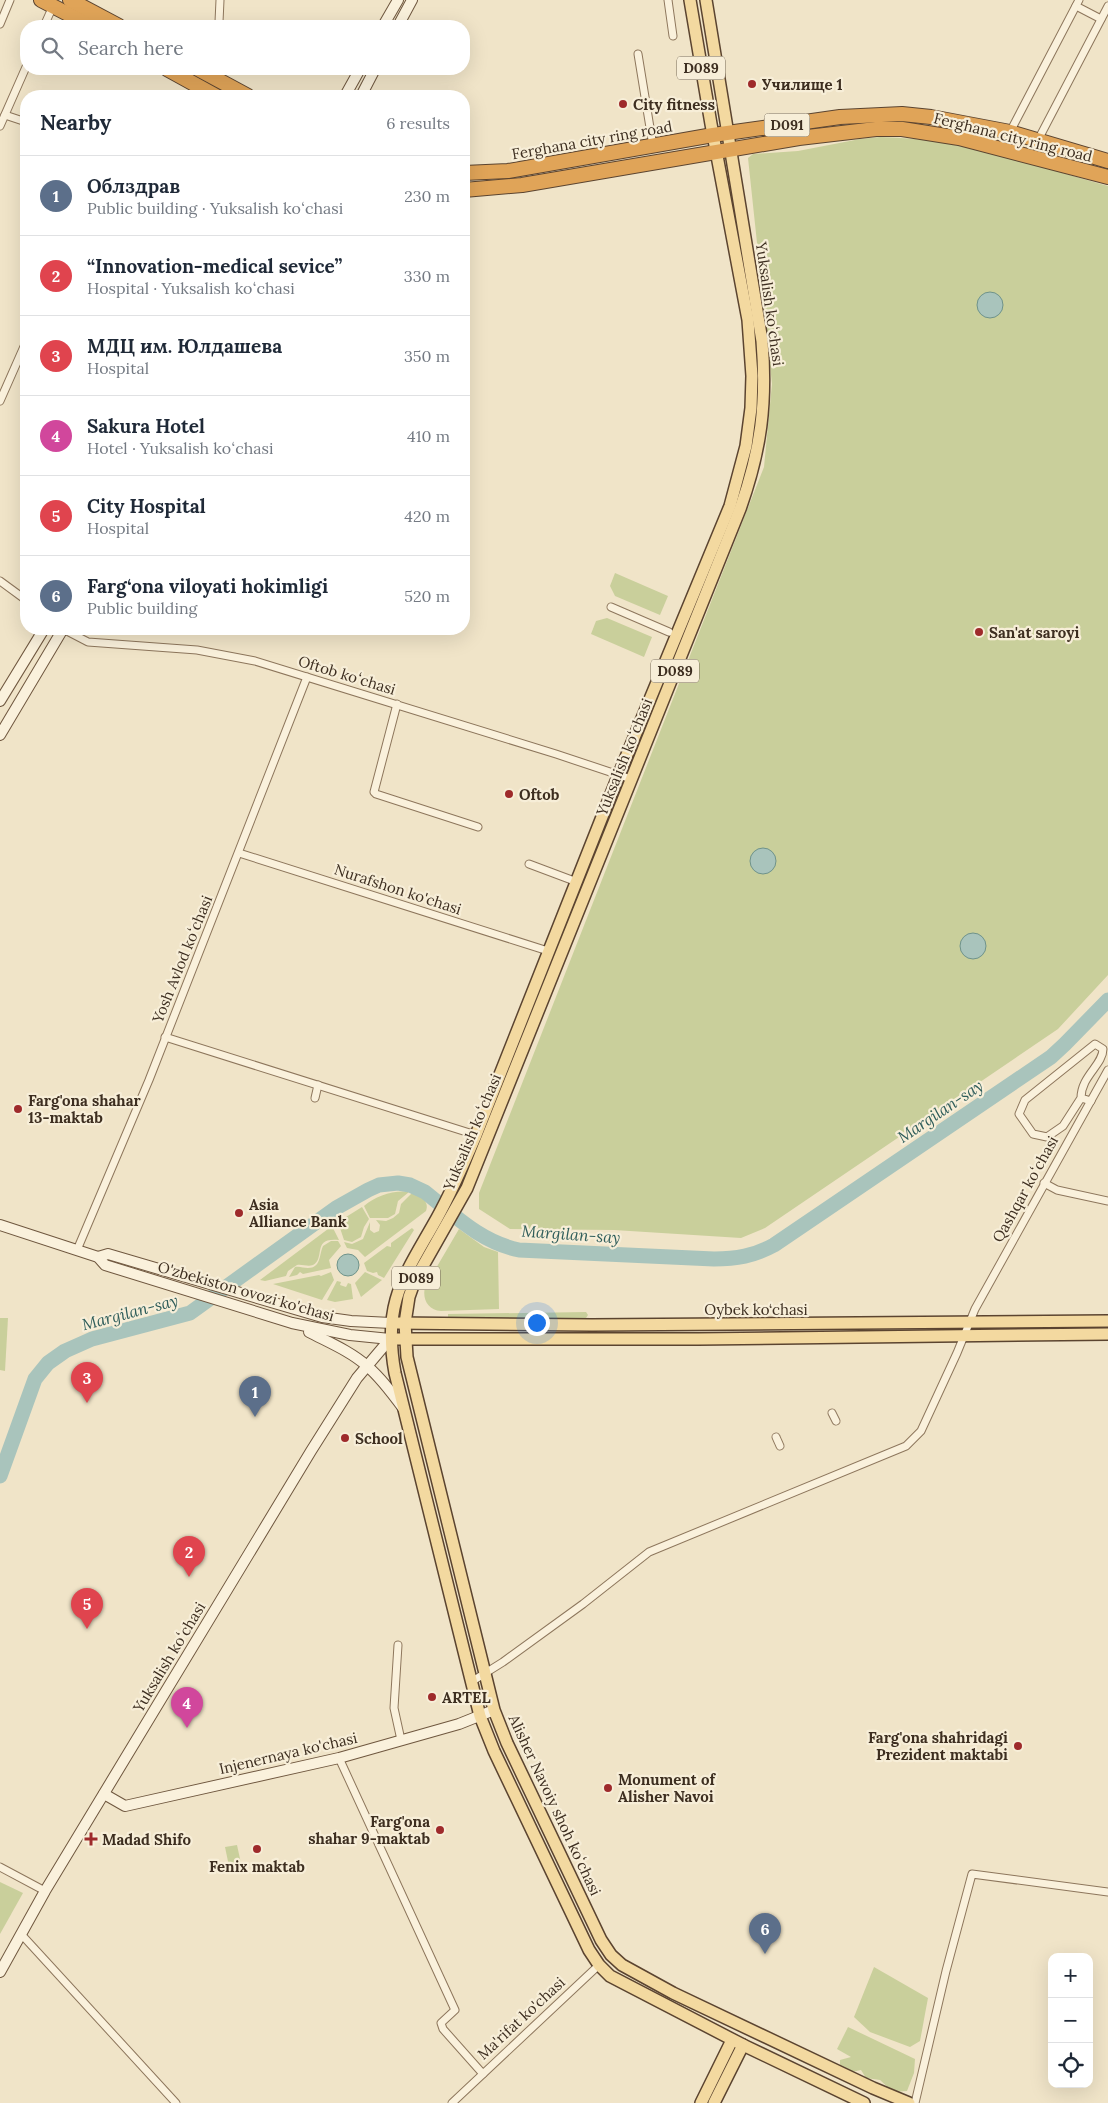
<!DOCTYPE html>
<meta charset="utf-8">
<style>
:root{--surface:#fff;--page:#f2f2f3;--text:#1f2937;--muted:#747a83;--line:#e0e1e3;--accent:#9e2a2b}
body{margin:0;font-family:Lora,serif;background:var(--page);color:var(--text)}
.controls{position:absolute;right:15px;bottom:15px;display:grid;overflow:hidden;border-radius:10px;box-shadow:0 5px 20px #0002}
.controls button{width:45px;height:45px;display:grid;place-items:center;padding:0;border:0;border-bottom:1px solid var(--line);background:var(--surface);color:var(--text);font:25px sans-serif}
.you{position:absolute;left:536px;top:1322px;width:18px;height:18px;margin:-12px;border:4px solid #fff;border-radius:50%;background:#1a73e8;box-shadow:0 0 0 8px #1a73e833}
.badge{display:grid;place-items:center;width:32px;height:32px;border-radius:50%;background:var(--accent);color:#fff;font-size:16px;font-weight:700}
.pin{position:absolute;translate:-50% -41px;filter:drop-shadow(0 1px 2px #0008)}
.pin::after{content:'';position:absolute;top:26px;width:18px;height:15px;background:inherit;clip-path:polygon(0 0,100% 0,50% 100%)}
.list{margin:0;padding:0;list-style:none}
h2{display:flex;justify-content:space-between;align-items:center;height:65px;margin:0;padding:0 20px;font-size:21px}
h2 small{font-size:16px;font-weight:400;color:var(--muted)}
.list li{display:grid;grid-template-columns:32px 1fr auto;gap:15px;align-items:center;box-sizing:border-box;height:80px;padding:0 20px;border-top:1px solid var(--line)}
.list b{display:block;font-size:19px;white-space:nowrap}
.list p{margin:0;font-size:16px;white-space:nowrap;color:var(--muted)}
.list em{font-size:16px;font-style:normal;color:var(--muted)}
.icon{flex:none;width:28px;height:28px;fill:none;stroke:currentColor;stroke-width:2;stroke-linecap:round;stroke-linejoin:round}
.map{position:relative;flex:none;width:1108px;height:2103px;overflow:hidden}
.search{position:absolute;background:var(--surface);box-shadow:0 5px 20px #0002;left:20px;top:20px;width:450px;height:55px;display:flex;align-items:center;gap:12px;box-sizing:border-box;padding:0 18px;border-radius:20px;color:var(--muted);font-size:19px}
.panel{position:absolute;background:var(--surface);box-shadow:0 5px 20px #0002;left:20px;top:90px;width:450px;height:545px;border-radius:20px}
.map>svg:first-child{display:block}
</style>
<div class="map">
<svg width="1108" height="2103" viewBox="0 0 1108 2103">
<rect width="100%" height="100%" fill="#f0e4c8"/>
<g fill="#c9cf9b">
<path d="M880,137C958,138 1033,165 1108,186V975L1058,1029L765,1228L741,1238L614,1230L510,1229L479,1209V1193L764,467L772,384L748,158L753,154L798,151L860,139Z"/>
<path d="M615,573L668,596L660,615L615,596L610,586Z"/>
<path d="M607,618L652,637L644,657L591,634L596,621Z"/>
<path d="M409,1192L398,1201L395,1214L388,1218H370L364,1206C376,1196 393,1190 409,1192Z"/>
<path d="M412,1193C420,1196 430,1201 426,1211L365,1257L358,1250L347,1248L344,1242L352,1244L363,1239L370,1222V1230L374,1233L379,1231L380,1225L376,1220L386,1221L393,1218L399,1213L401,1204Z"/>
<path d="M362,1207L369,1219L364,1227L361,1237L352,1242L344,1240L338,1222Z"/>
<path d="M332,1226L339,1240C311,1237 326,1258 313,1265C308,1267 302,1264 297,1265L288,1271L286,1276L265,1281L260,1280Z"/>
<path d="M412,1228L414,1230L384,1278L378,1275L377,1272L373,1273L367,1271L364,1263L387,1246L391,1247V1243Z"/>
<path d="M459,1229L484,1247L498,1252L499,1309L441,1311C428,1310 422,1299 425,1287Z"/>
<path d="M331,1241H338L341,1246L329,1260L331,1268L303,1274L300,1272L297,1275L289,1277L295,1267C300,1266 303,1268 308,1268C321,1268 319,1255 323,1246Z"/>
<path d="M331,1272L334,1280L322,1300L273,1284L319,1275L321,1276Z"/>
<path d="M365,1272L382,1280L361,1297L355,1283Z"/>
<path d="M337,1281L341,1282L340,1285L346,1287L348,1283L351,1284L353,1299L335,1302L327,1300Z"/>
<path d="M586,1312L588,1315L586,1318H448V1314Z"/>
<path d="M0,1318H8L5,1371L0,1370Z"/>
<path d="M237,1845L242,1868L230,1871L225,1847Z"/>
<path d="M0,1882L23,1893L0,1934Z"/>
<path d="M874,1967L928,1998L920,2041L910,2047L870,2032L854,2017Z"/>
<path d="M848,2027L915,2059L914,2073L907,2091L893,2092L880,2080L866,2078L861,2070L847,2073L840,2069V2060L851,2057L837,2049Z"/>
</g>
<g fill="#a9c4bc" stroke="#6f938a">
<circle cx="990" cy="305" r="13"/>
<circle cx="763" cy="861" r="13"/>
<circle cx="973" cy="946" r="13"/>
<circle cx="348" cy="1265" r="11"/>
</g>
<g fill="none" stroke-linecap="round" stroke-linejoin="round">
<path stroke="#a9c4bc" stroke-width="15" d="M0,1476L35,1379L48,1363L65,1351L92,1339L190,1313L336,1208L368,1190L379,1185L398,1183L410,1185L425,1192C455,1216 481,1242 519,1250L714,1259C736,1259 754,1256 774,1245L1051,1057L1065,1044L1108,1000"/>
<g stroke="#8d765c" stroke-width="9">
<g id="street">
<path d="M668,0L673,36"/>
<path d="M1076,6L1101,19"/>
<path d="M0,24L10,0"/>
<path d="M44,26L53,6"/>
<path d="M215,26L219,22L220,0"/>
<path d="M638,54L653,146"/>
<path d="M5,115L26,122"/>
<path d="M0,126L26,67"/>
<path d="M1010,132L1079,0"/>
<path d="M1038,140L1108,6"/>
<path d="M0,401L26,342"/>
<path d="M0,581L26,600"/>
<path d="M611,607L669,632"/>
<path d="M63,629L88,642L197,650L255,661L556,754L631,779"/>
<path d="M397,704L374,792L376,794L478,827"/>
<path d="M239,853L548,951"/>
<path d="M529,864L577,882"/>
<path d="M165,1037L476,1135"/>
<path d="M315,1098L318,1085"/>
<path d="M1081,1098C1081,1076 1103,1065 1103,1049L1095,1044L1025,1100L1019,1114L1033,1134L1047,1137L1063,1126L1081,1098L1091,1101"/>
<path d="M1044,1183L1057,1190L1108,1201"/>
<path d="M77,1250L149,1080L307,677"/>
<path d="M832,1413L836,1421"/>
<path d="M776,1437L780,1446"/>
<path d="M398,1645L394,1708L401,1740"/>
<path d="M471,1682L503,1662L583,1604L649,1552L906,1446L921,1431L957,1353L975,1309L1108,1070"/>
<path d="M339,1758L455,2010L441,2023L443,2029L483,2074"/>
<path d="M0,1867L45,1891"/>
<path d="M21,1934L176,2103"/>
<path d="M452,2103L599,1965"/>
<path d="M915,2103L946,1971L972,1874L1108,1892"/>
</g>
</g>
<g stroke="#6f573f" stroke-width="12">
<g id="secondary">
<path d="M383,26L398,0"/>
<path d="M398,26L412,0"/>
<path d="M345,96L360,69"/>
<path d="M361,96L375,69"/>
<path d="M0,701L44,629"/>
<path d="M0,735L63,629"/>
<path d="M0,1225L98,1257L105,1265L292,1323L350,1335L390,1339"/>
<path d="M98,1257L108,1254L322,1317L351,1321L391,1323"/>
<path d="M309,1332C328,1342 350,1351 367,1366C381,1378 392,1393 403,1408"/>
<path d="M104,1794L125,1806L339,1758L459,1724L494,1710"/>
<path d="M0,1972L45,1891L311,1451L357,1378L390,1339"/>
</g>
</g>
<g stroke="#5b4430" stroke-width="14">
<g id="primary">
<path d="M690,0L711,124L748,320L752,376L751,408L746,446L730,506L619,774L476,1135C464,1163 452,1191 437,1218C404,1277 382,1302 395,1373L480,1716L494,1751L589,1950L599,1965L610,1976L743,2045L864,2103"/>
<path d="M706,0L762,341C767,404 761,450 740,509L467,1188L415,1280L409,1297L405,1323L407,1357L494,1710L507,1743L601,1940L611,1955L622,1965L673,1993L873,2088L909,2103"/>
<path d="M397,1323L592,1325L1108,1321"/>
<path d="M397,1339H698L1108,1334"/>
<path d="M701,2103L732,2040"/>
<path d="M714,2103L743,2045"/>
</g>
</g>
<g stroke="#5b4430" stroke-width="16">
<g id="highway">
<path d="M41,0L91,26"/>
<path d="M70,0L119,26"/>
<path d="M167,69L216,96"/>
<path d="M198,69L248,96"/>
<path d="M464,173L508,171L713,135L840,117L902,114L931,117L1010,132L1108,161"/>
<path d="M464,190L522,185L799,138L876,129H902L959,138L1108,177"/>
</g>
</g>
<use href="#street" stroke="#faf1dc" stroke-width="7"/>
<use href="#secondary" stroke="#faf1dc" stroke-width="10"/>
<use href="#primary" stroke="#f3d9a0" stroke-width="11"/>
<use href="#highway" stroke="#e0a458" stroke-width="14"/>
</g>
<g fill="#9e2a2b" stroke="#f7eed8" stroke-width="2">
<circle cx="752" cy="84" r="5"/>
<circle cx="623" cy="104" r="5"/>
<circle cx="979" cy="632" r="5"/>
<circle cx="509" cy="794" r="5"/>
<circle cx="18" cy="1109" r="5"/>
<circle cx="239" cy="1213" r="5"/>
<circle cx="345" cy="1438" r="5"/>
<circle cx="432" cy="1697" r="5"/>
<circle cx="1018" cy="1746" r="5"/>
<circle cx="608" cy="1788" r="5"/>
<circle cx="440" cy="1830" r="5"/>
<path d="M88.5 1831.5h5v5h5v5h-5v5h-5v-5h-5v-5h5z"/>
<circle cx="257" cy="1849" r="5"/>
</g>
<g text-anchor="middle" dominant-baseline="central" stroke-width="4.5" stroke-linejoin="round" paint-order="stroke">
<g fill="#f7eed8" stroke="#756857" stroke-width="1">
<rect x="677" y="56.5" width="48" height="23" rx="4"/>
<rect x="764.5" y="113.5" width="45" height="23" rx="4"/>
<rect x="651" y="659.5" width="48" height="23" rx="4"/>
<rect x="392" y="1266.5" width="48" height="23" rx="4"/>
</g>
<g font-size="14" font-weight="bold" fill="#3d2e20">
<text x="701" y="68">D089</text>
<text x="787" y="125">D091</text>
<text x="675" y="671">D089</text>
<text x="416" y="1278">D089</text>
</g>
<g font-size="15" font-weight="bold" fill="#3d2e20" stroke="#f7eed8" text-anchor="start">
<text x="762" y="84">Училище 1</text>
<text x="633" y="104">City fitness</text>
<text x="989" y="632">San'at saroyi</text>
<text x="519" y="794">Oftob</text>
<text x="28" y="1100">Farg'ona shahar<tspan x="28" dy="17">13-maktab</tspan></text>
<text x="249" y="1204">Asia<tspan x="249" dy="17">Alliance Bank</tspan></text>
<text x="355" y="1438">School</text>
<text x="442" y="1697">ARTEL</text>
<text x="1008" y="1737" text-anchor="end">Farg'ona shahridagi<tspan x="1008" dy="17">Prezident maktabi</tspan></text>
<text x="618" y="1779">Monument of<tspan x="618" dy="17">Alisher Navoi</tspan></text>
<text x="430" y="1821" text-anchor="end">Farg'ona<tspan x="430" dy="17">shahar 9-maktab</tspan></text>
<text x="102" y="1839">Madad Shifo</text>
<text x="257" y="1866" text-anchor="middle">Fenix maktab</text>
</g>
<g font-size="15" fill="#3d2e20" stroke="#f7eed8">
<text transform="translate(1013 137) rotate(14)">Ferghana city ring road</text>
<text transform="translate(592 140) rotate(-10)">Ferghana city ring road</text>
<text transform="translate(770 304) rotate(82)">Yuksalish koʻchasi</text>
<text transform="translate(347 675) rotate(17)">Oftob koʻchasi</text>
<text transform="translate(624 757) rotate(-68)">Yuksalish koʻchasi</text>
<text transform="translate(398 889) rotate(18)">Nurafshon ko'chasi</text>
<text transform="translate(182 959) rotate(-68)">Yosh Avlod koʻchasi</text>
<text transform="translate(472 1132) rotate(-67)">Yuksalish koʻchasi</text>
<text transform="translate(1025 1189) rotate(-61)">Qashqar koʻchasi</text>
<text transform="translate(246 1291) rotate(16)">O'zbekiston ovozi ko'chasi</text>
<text x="756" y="1309">Oybek ko‘chasi</text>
<text transform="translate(169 1657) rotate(-59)">Yuksalish koʻchasi</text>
<text transform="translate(288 1753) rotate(-13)">Injenernaya ko'chasi</text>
<text transform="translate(555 1805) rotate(65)">Alisher Navoiy shoh koʻchasi</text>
<text transform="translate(521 2018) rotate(-43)">Ma'rifat ko'chasi</text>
</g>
<g font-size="16" font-style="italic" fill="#2f5d5a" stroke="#f7eed8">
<text transform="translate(940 1111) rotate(-34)">Margilan-say</text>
<text transform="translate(571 1234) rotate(4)">Margilan-say</text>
<text transform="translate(130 1312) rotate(-15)">Margilan-say</text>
</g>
</g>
</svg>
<div class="controls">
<button>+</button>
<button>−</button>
<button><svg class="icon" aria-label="locate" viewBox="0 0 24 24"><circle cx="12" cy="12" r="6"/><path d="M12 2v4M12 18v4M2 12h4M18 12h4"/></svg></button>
</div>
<div class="you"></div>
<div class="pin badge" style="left:255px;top:1417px;background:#5c6f8a">1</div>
<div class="pin badge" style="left:189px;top:1577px;background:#e0444e">2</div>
<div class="pin badge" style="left:87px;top:1403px;background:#e0444e">3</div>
<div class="pin badge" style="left:187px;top:1728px;background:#d1479c">4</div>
<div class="pin badge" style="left:87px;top:1629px;background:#e0444e">5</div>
<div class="pin badge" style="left:765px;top:1954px;background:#5c6f8a">6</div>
<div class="search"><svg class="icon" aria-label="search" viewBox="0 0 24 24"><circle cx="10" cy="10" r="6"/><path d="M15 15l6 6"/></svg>Search here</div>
<section class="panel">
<h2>Nearby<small>6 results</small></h2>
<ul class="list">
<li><span class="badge" style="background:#5c6f8a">1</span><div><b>Облздрав</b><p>Public building · Yuksalish koʻchasi</p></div><em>230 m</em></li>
<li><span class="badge" style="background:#e0444e">2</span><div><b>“Innovation-medical sevice”</b><p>Hospital · Yuksalish koʻchasi</p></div><em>330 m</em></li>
<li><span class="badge" style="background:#e0444e">3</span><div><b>МДЦ им. Юлдашева</b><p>Hospital</p></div><em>350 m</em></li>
<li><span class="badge" style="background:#d1479c">4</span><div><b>Sakura Hotel</b><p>Hotel · Yuksalish koʻchasi</p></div><em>410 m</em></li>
<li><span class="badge" style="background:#e0444e">5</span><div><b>City Hospital</b><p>Hospital</p></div><em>420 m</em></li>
<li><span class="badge" style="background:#5c6f8a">6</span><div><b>Farg‘ona viloyati hokimligi</b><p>Public building</p></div><em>520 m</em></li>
</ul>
</section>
</div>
